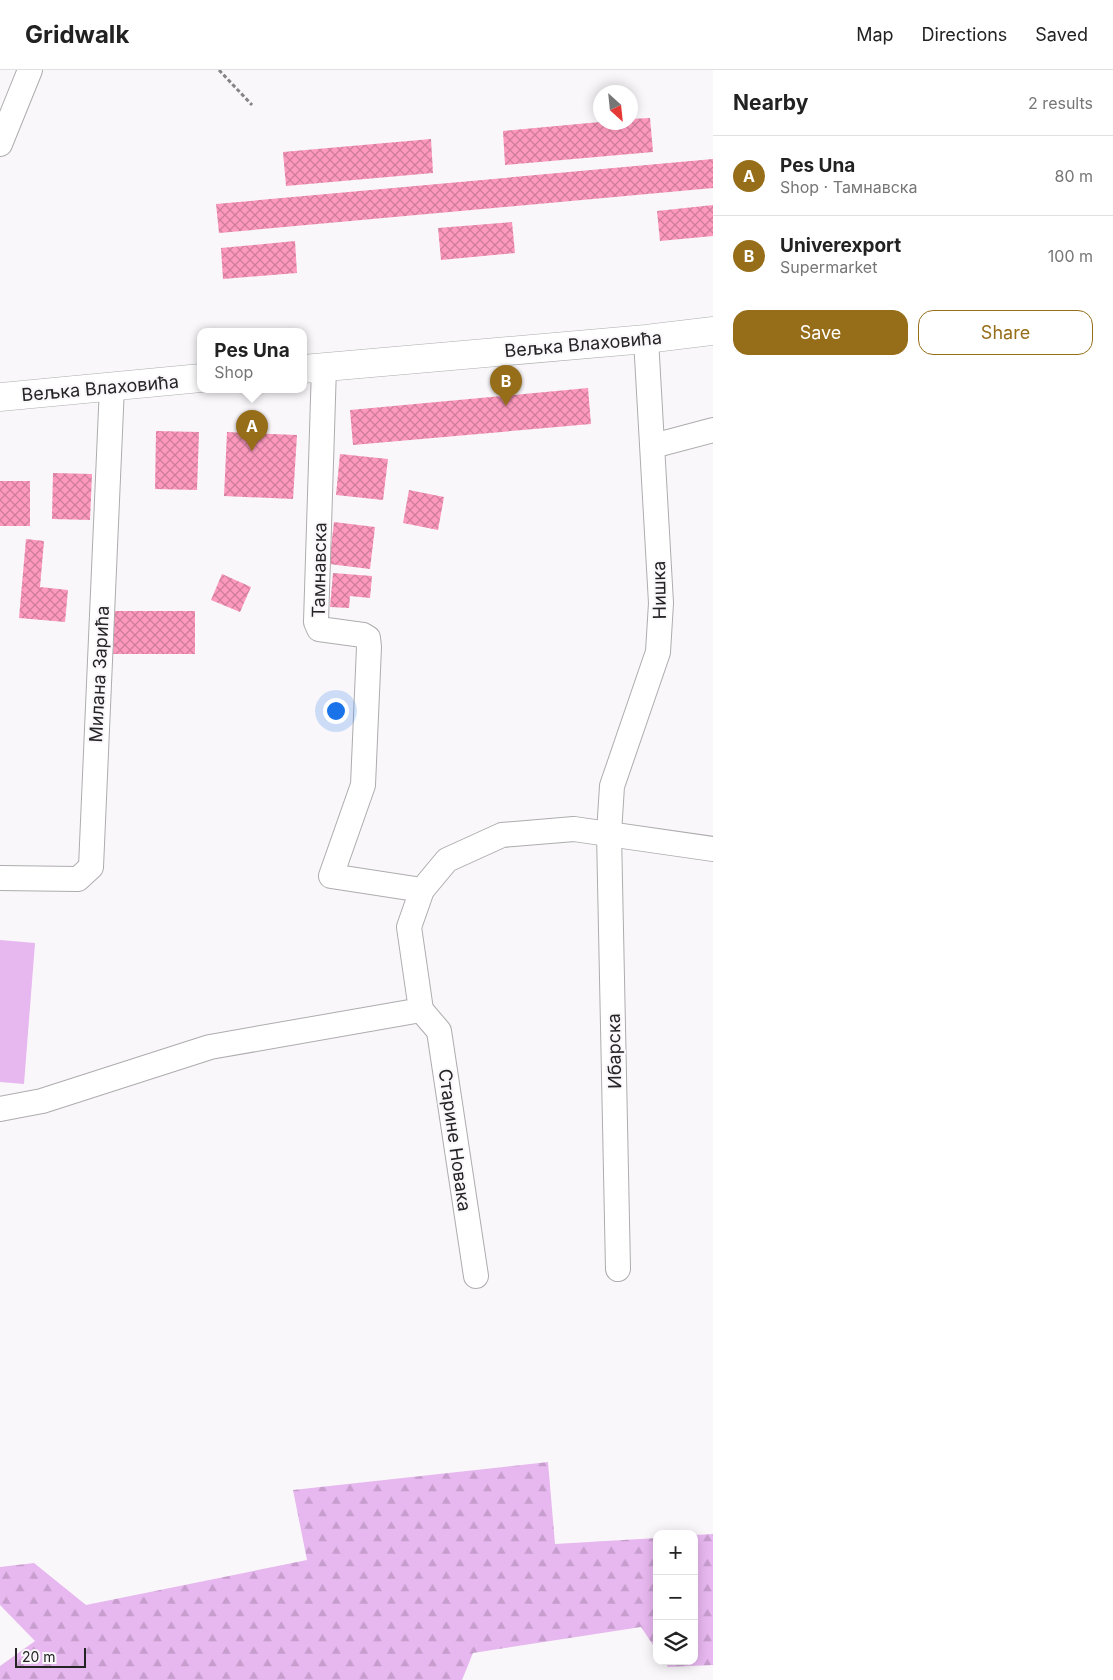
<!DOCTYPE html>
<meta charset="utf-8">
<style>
:root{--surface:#fff;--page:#f2f2f2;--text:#222;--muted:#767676;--line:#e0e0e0;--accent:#966e19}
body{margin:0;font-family:Inter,sans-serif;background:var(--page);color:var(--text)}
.controls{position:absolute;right:15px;bottom:15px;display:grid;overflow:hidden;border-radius:10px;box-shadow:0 2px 12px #0003}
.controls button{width:45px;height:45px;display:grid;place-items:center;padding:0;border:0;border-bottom:1px solid var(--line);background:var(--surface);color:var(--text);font:25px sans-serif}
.compass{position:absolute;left:593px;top:15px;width:45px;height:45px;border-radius:50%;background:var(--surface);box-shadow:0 2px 12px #0003;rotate:153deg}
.scale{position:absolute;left:15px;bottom:12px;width:71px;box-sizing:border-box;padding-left:5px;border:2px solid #242425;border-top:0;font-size:14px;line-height:18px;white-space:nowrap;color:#242425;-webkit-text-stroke:4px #f9f7fa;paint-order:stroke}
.you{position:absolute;left:335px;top:640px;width:18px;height:18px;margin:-12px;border:4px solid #fff;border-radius:50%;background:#1a73e8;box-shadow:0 0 0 8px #1a73e833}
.badge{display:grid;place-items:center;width:32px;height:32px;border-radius:50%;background:var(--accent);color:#fff;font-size:16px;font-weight:700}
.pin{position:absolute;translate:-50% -41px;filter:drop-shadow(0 1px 2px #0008)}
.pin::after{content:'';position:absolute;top:26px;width:18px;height:15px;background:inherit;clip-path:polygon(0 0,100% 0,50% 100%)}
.popup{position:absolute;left:197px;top:258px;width:110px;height:65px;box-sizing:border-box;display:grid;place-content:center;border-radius:10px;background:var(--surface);filter:drop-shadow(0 1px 4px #0005);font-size:16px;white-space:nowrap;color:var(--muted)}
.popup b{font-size:19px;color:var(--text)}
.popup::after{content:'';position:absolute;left:50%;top:100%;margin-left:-10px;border:10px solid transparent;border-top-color:var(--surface)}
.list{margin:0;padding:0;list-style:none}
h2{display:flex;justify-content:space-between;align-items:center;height:65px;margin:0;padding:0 20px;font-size:21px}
h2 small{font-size:16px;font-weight:400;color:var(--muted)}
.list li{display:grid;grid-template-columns:32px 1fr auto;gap:15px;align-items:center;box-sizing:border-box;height:80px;padding:0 20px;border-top:1px solid var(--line)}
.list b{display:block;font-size:19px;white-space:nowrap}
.list p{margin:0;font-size:16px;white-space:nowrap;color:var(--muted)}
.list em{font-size:16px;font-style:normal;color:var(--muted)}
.actions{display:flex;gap:10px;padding:15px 20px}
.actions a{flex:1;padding:11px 0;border:1px solid var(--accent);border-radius:15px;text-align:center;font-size:18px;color:var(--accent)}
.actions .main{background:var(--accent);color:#fff}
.icon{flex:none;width:28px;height:28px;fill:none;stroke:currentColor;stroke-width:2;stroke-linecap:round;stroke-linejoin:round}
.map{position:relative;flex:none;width:713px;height:1610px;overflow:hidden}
header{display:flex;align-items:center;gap:30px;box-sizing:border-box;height:70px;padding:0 25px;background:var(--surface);border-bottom:1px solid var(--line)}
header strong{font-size:24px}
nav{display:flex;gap:28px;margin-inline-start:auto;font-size:18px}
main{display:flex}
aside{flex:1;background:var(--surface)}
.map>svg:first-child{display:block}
</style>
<header>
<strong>Gridwalk</strong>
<nav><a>Map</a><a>Directions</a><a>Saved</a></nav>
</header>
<main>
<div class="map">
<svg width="713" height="1610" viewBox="0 0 713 1610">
<defs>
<pattern id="forest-firs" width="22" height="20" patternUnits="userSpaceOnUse" patternTransform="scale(1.25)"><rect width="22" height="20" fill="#e7b7ef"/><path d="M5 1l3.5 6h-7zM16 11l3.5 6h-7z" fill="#c69dcd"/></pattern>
<pattern id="building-cross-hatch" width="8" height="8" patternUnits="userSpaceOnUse" patternTransform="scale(1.25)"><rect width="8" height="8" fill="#fe99bd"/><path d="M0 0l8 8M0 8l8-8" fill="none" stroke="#cd7d99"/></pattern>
</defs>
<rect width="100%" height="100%" fill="#f9f7fa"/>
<path fill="#e7b7ef" d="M0,870L35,873L24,1014L0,1012Z"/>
<g fill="url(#forest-firs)">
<path d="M548,1392L555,1474L657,1468V1581L641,1557L473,1583L462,1610H0V1596L35,1571L0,1535V1497L34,1493L86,1535L307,1490L293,1420Z"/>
<path d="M713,1464V1595L668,1597L664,1591H694V1465Z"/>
</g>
<g fill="url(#building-cross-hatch)">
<path d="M650,48L653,82L505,95L503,61L600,52H630V49Z"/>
<path d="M431,69L433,103L286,116L283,82Z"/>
<path d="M713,89V118L219,163L216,134Z"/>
<path d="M713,135V166L660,171L657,141Z"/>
<path d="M512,152L515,183L441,190L438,158Z"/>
<path d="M295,171L297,203L223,209L221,178Z"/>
<path d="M588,318L591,354L353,375L350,340Z"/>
<path d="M156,361L199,362L197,420L155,419Z"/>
<path d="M227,362L297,365L293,429L224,426Z"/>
<path d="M340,384L388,389L383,430L336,425Z"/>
<path d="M53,403L92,404L90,450L52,449Z"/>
<rect x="0" y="411" width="30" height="45"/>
<path d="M409,420L444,427L438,460L403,453Z"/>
<path d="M334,452L375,457L370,499L329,494Z"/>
<path d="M26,469L44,471L40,517L68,520L65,552L19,548Z"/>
<path d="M333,503L372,506L370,528L350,526L349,538L330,537Z"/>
<path d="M222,504L251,517L240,542L211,530Z"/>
<path d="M114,541H195V584H113Z"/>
</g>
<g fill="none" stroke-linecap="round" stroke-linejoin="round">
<g stroke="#aeacae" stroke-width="26">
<g id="minor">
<path d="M0,74L30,0"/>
<path d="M324,297L316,552L319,559L363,565L368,568L369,577L363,715L331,806L422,820"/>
<path d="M653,376L713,360"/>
<path d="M0,808L78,809L91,797L112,316"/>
<path d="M421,940L439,961L476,1206"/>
<path d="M0,1039L42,1031L210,977L421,940L409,857L422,820L447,790L502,765L574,759L713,779"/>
<path d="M618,1199L609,763L612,716L658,582L661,533L646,269"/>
</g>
</g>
<g stroke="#aeacae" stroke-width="29">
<g id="tertiary">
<path d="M303,299L646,269L713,261"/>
<path d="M0,327L201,308"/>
</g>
</g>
<path stroke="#858486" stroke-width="3" stroke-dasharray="4 2.5" stroke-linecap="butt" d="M219,0L252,35"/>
<use href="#minor" stroke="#fff" stroke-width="24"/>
<use href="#tertiary" stroke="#fff" stroke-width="28"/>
</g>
<g text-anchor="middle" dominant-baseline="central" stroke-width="4" stroke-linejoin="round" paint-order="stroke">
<g font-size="18" fill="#242425" stroke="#f9f7fa">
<text transform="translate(583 274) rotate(-5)">Вељка Влаховића</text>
<text transform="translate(100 318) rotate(-5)">Вељка Влаховића</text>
<text transform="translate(319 500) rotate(-89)">Тамнавска</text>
<text transform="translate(659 520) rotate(-91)">Нишка</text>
<text transform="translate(99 604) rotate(-87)">Милана Зарића</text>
<text transform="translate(614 981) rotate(-91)">Ибарска</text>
<text transform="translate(455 1070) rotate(82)">Старине Новака</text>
</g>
</g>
</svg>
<div class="controls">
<button>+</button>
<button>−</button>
<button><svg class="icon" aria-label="layers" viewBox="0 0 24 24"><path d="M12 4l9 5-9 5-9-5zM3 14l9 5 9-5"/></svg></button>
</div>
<svg class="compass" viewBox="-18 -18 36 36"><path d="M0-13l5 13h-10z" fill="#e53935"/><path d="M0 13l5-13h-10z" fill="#767676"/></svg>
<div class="scale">20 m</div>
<div class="you"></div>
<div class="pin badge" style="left:252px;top:381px">A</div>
<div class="popup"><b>Pes Una</b>Shop</div>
<div class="pin badge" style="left:506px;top:336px">B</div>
</div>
<aside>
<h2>Nearby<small>2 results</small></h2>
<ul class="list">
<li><span class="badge">A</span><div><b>Pes Una</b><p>Shop · Тамнавска</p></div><em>80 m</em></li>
<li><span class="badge">B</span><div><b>Univerexport</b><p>Supermarket</p></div><em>100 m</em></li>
</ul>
<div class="actions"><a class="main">Save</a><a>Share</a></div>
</aside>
</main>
